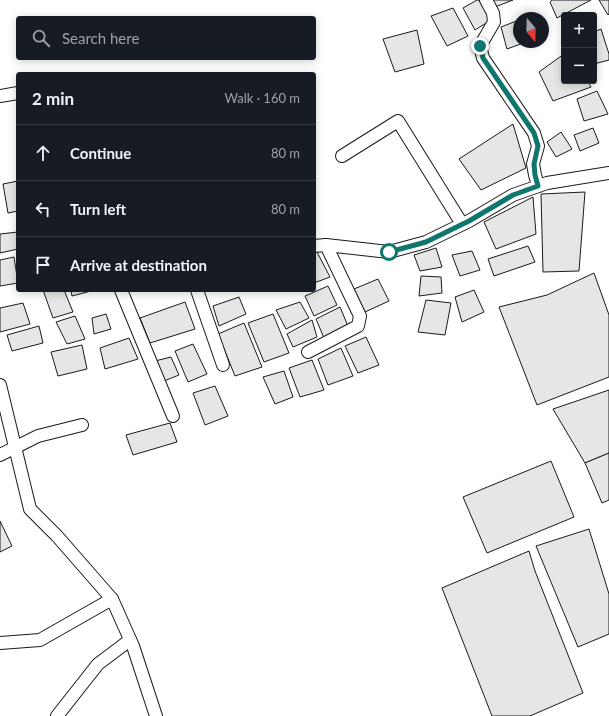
<!DOCTYPE html>
<meta charset="utf-8">
<style>
:root{--surface:#171b24;--page:#20242c;--text:#f1f3f6;--muted:#9ea1a6;--line:#363941}
body{margin:0;font-family:Lato,sans-serif;background:var(--page);color:var(--text)}
.controls{position:absolute;right:12px;top:12px;display:grid;overflow:hidden;border-radius:4px;box-shadow:0 2px 10px #0003}
.controls button{width:36px;height:36px;display:grid;place-items:center;padding:0;border:0;border-bottom:1px solid var(--line);background:var(--surface);color:var(--text);font:20px sans-serif}
.compass{position:absolute;left:513px;top:12px;width:36px;height:36px;border-radius:50%;background:var(--surface);box-shadow:0 2px 10px #0003;rotate:161deg}
.stop{position:absolute;width:12px;height:12px;margin:-9px;border:3px solid #0f766e;border-radius:50%;background:#fff}
.stop.end{background:#0f766e;border-color:#fff;box-shadow:0 1px 4px #0008}
.list{margin:0;padding:0;list-style:none}
h2{display:flex;justify-content:space-between;align-items:center;height:52px;margin:0;padding:0 16px;font-size:17px}
h2 small{font-size:13px;font-weight:400;color:var(--muted)}
.list li{display:grid;grid-template-columns:26px 1fr auto;gap:12px;align-items:center;box-sizing:border-box;height:56px;padding:0 16px;border-top:1px solid var(--line)}
.list b{display:block;font-size:15px;white-space:nowrap}
.list em{font-size:13px;font-style:normal;color:var(--muted)}
.icon{flex:none;width:22px;height:22px;fill:none;stroke:currentColor;stroke-width:2;stroke-linecap:round;stroke-linejoin:round}
.map{position:relative;flex:none;width:609px;height:716px;overflow:hidden}
.search{position:absolute;background:var(--surface);box-shadow:0 2px 10px #0003;left:16px;top:16px;width:300px;height:44px;display:flex;align-items:center;gap:10px;box-sizing:border-box;padding:0 14px;border-radius:4px;color:var(--muted);font-size:15px}
.panel{position:absolute;background:var(--surface);box-shadow:0 2px 10px #0003;left:16px;top:72px;width:300px;height:220px;border-radius:4px}
.map>svg:first-child{display:block}
</style>
<div class="map">
<svg width="609" height="716" viewBox="0 0 609 716">
<rect width="100%" height="100%" fill="#fff"/>
<g fill="#e6e6e6" stroke="#1a1a1a">
<path d="M477,0H479L491,20L475,30L463,8Z"/>
<path d="M492,0H513L495,7Z"/>
<path d="M552,0H591L557,18L550,2Z"/>
<path d="M599,0H609V14L608,15Z"/>
<path d="M453,8L468,36L447,46L431,16Z"/>
<path d="M519,20V42H526L507,49L501,27Z"/>
<path d="M601,29L609,54V60L594,64V32Z"/>
<path d="M417,30L424,64L395,72L383,39Z"/>
<path d="M564,54V81H588L591,87L553,101L539,72Z"/>
<path d="M597,91L608,114L584,121L577,99Z"/>
<path d="M513,124L526,168L481,190L459,159Z"/>
<path d="M593,128L599,143L580,151L574,135Z"/>
<path d="M561,132L572,149L556,157L547,142Z"/>
<path d="M18,181V211L8,213L3,184Z"/>
<path d="M585,192L579,271L543,272L541,194Z"/>
<path d="M533,197L536,234L496,249L484,222Z"/>
<path d="M18,232V249L0,253V234Z"/>
<path d="M528,246L535,262L494,276L488,259Z"/>
<path d="M436,248L442,267L420,271L414,255Z"/>
<path d="M314,250H316L330,277L314,283Z"/>
<path d="M472,251L480,270L460,276L452,255Z"/>
<path d="M14,257L18,283L0,286V260Z"/>
<path d="M594,273L609,315V377L537,405L499,307L547,295Z"/>
<path d="M421,276L441,277L442,293L419,296Z"/>
<path d="M378,279L389,301L365,312L354,289Z"/>
<path d="M328,286L337,305L314,316L305,296Z"/>
<path d="M43,290H64L73,312L53,318Z"/>
<path d="M71,290H91V291L72,296Z"/>
<path d="M474,290L484,312L462,322L455,297Z"/>
<path d="M239,297L246,314L219,326L213,306Z"/>
<path d="M426,300L451,303L445,335L418,332Z"/>
<path d="M185,302L195,329L150,343L140,318Z"/>
<path d="M300,302L309,318L286,329L276,310Z"/>
<path d="M23,303L30,324L0,332V308Z"/>
<path d="M340,307L348,326L324,338L316,319Z"/>
<path d="M106,314L111,329L94,334L92,318Z"/>
<path d="M273,314L289,353L264,362L248,323Z"/>
<path d="M75,316L85,339L67,344L56,322Z"/>
<path d="M312,320L317,337L293,347L287,334Z"/>
<path d="M244,323L262,367L235,376L218,334Z"/>
<path d="M39,326L43,343L12,351L7,335Z"/>
<path d="M366,337L379,365L358,373L345,346Z"/>
<path d="M129,338L138,359L105,369L100,348Z"/>
<path d="M193,344L207,374L188,382L175,351Z"/>
<path d="M82,345L87,369L58,376L51,352Z"/>
<path d="M341,348L353,376L328,385L318,359Z"/>
<path d="M171,357L179,375L164,381L155,361Z"/>
<path d="M312,360L324,390L300,397L289,368Z"/>
<path d="M284,371L293,397L275,404L263,377Z"/>
<path d="M215,386L228,416L205,425L193,393Z"/>
<path d="M609,390V453L585,463L553,409Z"/>
<path d="M170,423L177,442L133,455L126,435Z"/>
<path d="M609,453V500L602,503L585,463Z"/>
<path d="M551,461L574,517L487,553L463,497Z"/>
<path d="M0,521L12,546L0,552Z"/>
<path d="M589,529L609,594V634L578,647L536,546Z"/>
<path d="M529,551L535,571L583,693L530,716H492L442,588Z"/>
</g>
<g fill="none" stroke-linecap="round" stroke-linejoin="round">
<g stroke="#1a1a1a" stroke-width="14">
<g id="minor">
<path d="M486,0L493,13L494,22L480,46L483,58L534,133L538,146L533,164L535,175L538,186"/>
<path d="M0,96L18,93"/>
<path d="M342,156L398,121L462,224"/>
<path d="M314,246L326,245L389,252L426,242L469,221L513,195L547,183L609,173"/>
<path d="M121,290L173,416"/>
<path d="M197,290L223,365"/>
<path d="M308,352L358,326L360,316L326,245"/>
<path d="M0,385L30,509L57,536L112,599L133,646L156,716"/>
<path d="M0,455L38,436L82,425"/>
<path d="M0,643L40,640L112,599"/>
<path d="M57,716L98,664L130,640"/>
</g>
</g>
<use href="#minor" stroke="#fff" stroke-width="12"/>
</g>
<g fill="none" stroke-linecap="round" stroke-linejoin="round">
<path stroke="#0f766e" stroke-width="5" d="M389,252L426,242L469,221L513,195L538,186L535,175L534,164L538,146L534,133L483,58L480,46"/>
</g>
</svg>
<div class="controls">
<button>+</button>
<button>−</button>
</div>
<svg class="compass" viewBox="-18 -18 36 36"><path d="M0-13l5 13h-10z" fill="#e53935"/><path d="M0 13l5-13h-10z" fill="#9ea1a6"/></svg>
<div class="stop" style="left:389px;top:252px"></div>
<div class="stop end" style="left:480px;top:46px"></div>
<div class="search"><svg class="icon" aria-label="search" viewBox="0 0 24 24"><circle cx="10" cy="10" r="6"/><path d="M15 15l6 6"/></svg>Search here</div>
<section class="panel">
<h2>2 min<small>Walk · 160 m</small></h2>
<ul class="list">
<li><svg class="icon" aria-label="ahead" viewBox="0 0 24 24"><path d="M12 20V5M6 11l6-6 6 6"/></svg><div><b>Continue</b></div><em>80 m</em></li>
<li><svg class="icon" aria-label="left" viewBox="0 0 24 24"><path d="M17 20v-9H6M10 6l-5 5 5 5"/></svg><div><b>Turn left</b></div><em>80 m</em></li>
<li><svg class="icon" aria-label="arrive" viewBox="0 0 24 24"><path d="M6 21V4h12l-3 4 3 4H6"/></svg><div><b>Arrive at destination</b></div></li>
</ul>
</section>
</div>
